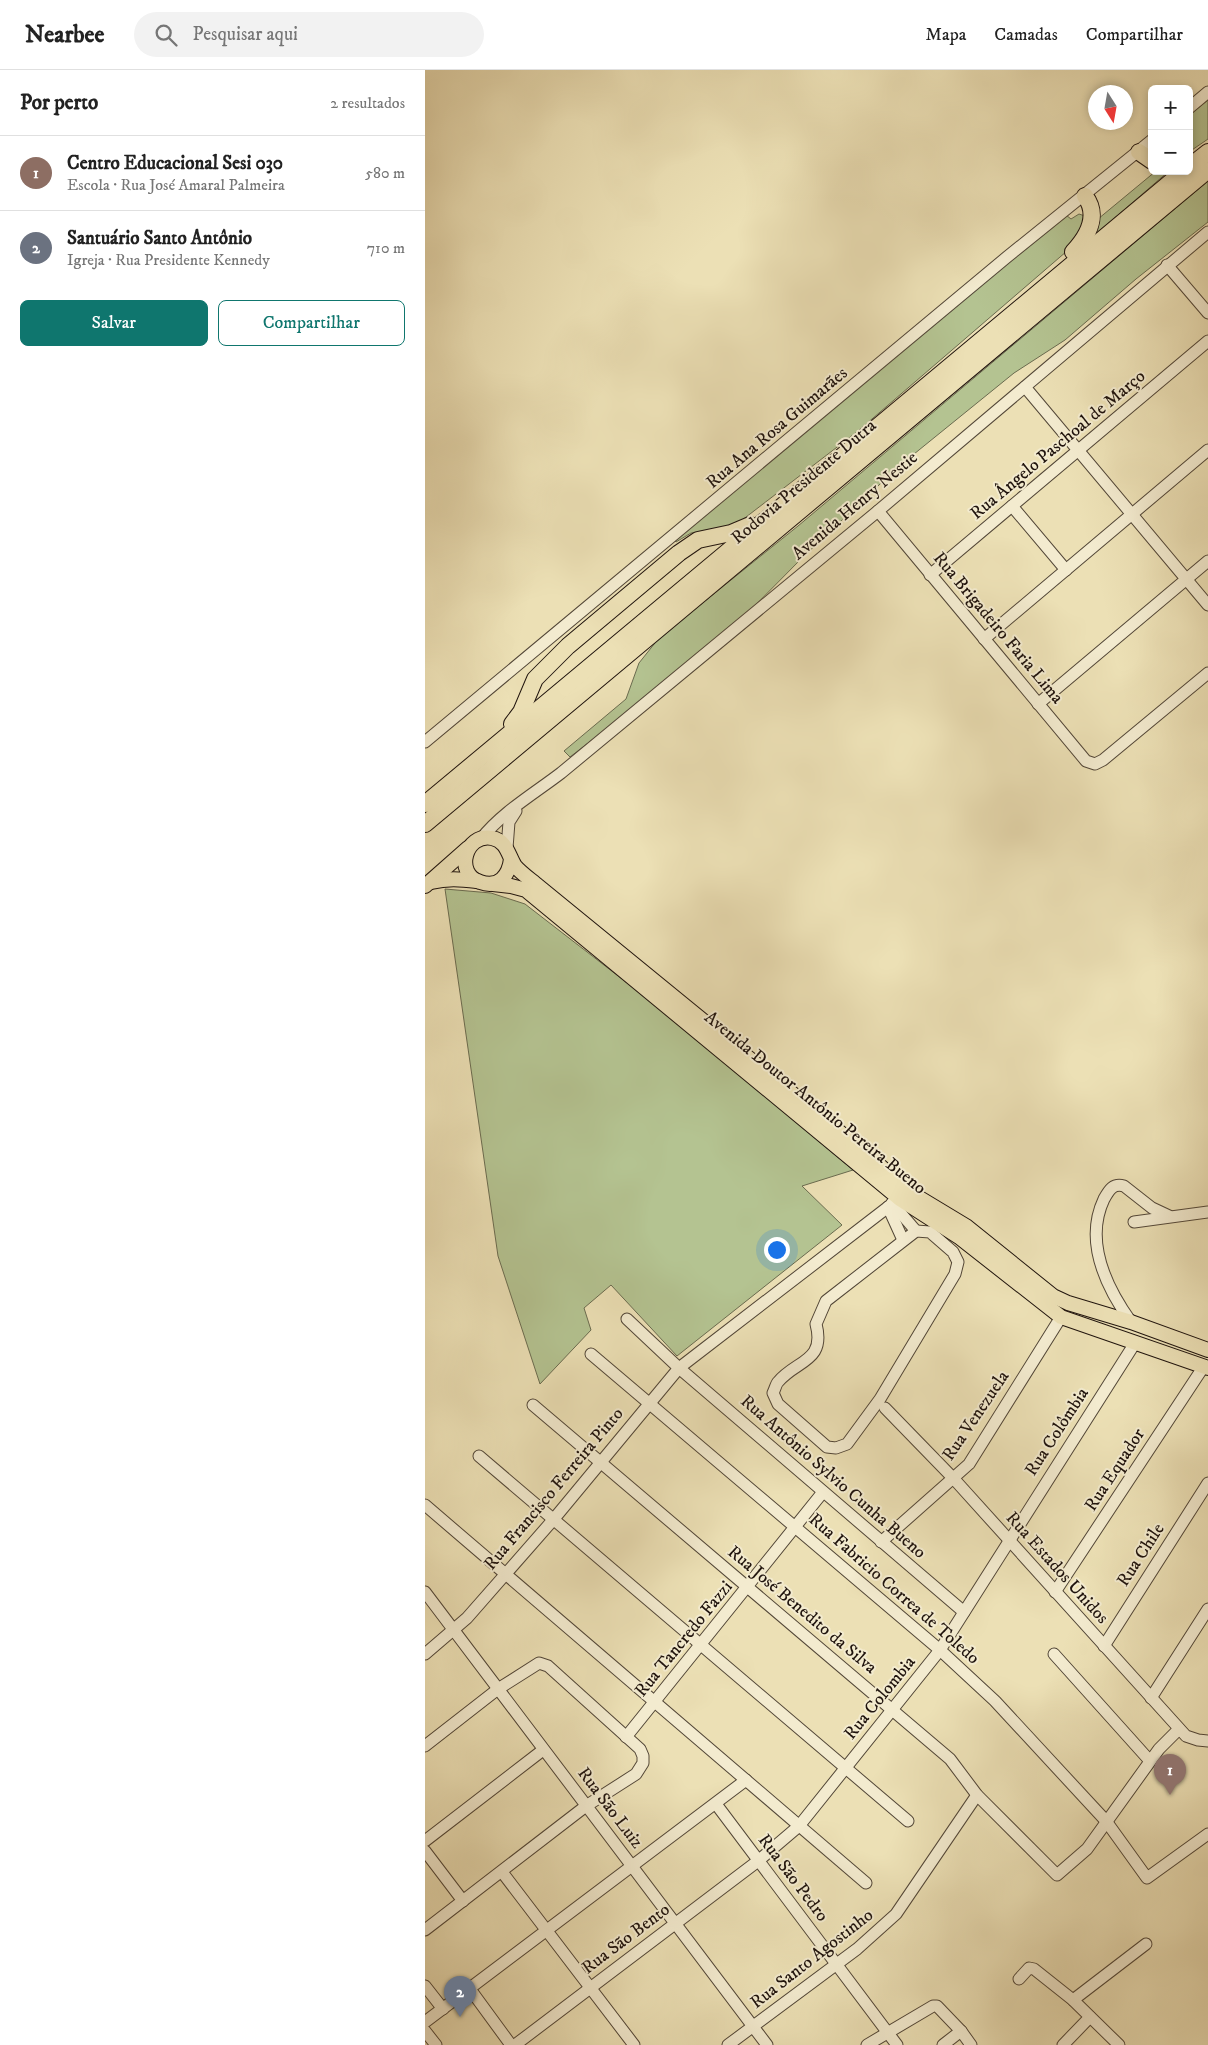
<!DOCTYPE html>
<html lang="pt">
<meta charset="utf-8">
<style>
:root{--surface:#fff;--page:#f2f2f2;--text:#222;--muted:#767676;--line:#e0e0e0;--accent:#0f766e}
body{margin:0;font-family:"IM FELL DW Pica",serif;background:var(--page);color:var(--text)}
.controls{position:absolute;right:15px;top:15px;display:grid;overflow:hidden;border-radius:8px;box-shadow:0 2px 8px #0003}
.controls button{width:45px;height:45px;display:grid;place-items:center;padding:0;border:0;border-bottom:1px solid var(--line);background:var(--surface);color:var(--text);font:25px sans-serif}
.compass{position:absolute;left:663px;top:15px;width:45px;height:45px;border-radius:50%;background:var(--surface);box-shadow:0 2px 8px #0003;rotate:169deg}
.you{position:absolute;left:351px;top:1179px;width:18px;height:18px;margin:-12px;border:4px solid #fff;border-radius:50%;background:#1a73e8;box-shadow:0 0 0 8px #1a73e833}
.badge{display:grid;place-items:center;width:32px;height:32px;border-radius:50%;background:var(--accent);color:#fff;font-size:16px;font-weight:700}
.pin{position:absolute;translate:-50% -41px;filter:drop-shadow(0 1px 2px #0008)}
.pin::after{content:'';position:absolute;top:26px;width:18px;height:15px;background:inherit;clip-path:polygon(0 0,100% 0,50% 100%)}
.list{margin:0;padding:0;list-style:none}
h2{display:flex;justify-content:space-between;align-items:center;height:65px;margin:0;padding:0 20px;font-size:21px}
h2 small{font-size:16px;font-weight:400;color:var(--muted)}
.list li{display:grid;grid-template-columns:32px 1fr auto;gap:15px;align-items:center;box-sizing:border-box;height:75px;padding:0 20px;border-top:1px solid var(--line)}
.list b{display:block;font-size:19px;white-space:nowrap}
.list p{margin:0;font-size:16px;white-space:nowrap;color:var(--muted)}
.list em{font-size:16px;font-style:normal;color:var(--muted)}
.actions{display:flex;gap:10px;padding:15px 20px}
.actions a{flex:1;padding:11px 0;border:1px solid var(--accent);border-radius:8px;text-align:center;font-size:18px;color:var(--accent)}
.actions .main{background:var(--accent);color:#fff}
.icon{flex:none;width:28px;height:28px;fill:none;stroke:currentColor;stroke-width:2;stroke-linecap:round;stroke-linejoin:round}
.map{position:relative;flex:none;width:783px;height:1975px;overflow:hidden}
header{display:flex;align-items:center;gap:30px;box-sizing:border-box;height:70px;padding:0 25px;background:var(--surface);border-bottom:1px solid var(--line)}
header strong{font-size:24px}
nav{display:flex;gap:28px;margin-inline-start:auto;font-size:18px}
.search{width:350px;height:45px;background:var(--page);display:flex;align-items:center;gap:12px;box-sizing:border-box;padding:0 18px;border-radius:28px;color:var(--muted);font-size:19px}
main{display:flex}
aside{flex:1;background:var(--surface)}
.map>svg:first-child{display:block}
</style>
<header>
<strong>Nearbee</strong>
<div class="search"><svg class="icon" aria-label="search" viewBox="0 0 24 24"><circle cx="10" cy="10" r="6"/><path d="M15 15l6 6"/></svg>Pesquisar aqui</div>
<nav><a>Mapa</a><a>Camadas</a><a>Compartilhar</a></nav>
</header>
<main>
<aside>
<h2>Por perto<small>2 resultados</small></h2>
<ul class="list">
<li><span class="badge" style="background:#8d6e63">1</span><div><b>Centro Educacional Sesi 030</b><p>Escola · Rua José Amaral Palmeira</p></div><em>580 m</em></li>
<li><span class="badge" style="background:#6b7280">2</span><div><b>Santuário Santo Antônio</b><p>Igreja · Rua Presidente Kennedy</p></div><em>710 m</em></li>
</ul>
<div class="actions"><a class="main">Salvar</a><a>Compartilhar</a></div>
</aside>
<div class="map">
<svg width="783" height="1975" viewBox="0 0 783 1975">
<rect width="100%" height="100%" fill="#ece0b5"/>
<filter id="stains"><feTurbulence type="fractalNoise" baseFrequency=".004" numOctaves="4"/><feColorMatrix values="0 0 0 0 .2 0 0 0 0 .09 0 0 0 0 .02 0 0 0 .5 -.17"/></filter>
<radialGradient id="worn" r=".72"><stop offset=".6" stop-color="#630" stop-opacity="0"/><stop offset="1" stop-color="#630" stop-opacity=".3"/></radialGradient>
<g fill="#b4c391" stroke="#6a6b4f">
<path d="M783,30V69L764,82V45Z"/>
<path d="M731,101H744L670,165L673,149Z"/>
<path d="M783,111V152L711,209L640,270L589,303L473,397L376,489L294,572L145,687L139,681L201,629L214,593L234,568L373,456Z"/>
<path d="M654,144L660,146L649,175L433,361L312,454L298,460L266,463L251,472L249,470L641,145L646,149Z"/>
<path d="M20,819L66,823L100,834L241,943L428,1100L377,1116L417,1155L252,1286L186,1215L159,1238L166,1260L115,1314L73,1186Z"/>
</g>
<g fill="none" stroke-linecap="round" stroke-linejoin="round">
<g stroke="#524637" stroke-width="13">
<g id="minor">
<path d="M764,38L783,22"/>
<path d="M742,195L783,243"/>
<path d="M600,317L783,535"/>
<path d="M587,436L641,500"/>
<path d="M453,441L661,691L670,694L678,690L783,603"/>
<path d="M505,505L783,271"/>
<path d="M559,569L783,380"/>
<path d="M613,634L783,491"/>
<path d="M0,672L582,187L727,70"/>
<path d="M56,769C76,743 110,723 136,703L453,441L783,162"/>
<path d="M82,778L84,752L91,741"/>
<path d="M467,1133L491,1161"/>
<path d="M463,1137L478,1170"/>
<path d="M709,1152L783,1142"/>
<path d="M491,1161L505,1162L528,1182L533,1192L530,1204L455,1329L422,1374L411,1378L402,1377L353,1334L348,1323C350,1319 351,1314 353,1312C371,1290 401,1292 391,1254L401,1231Z"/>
<path d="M202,1249L254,1298L539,1542"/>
<path d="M706,1252C681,1217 659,1171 679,1129C684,1120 688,1113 699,1116L727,1138L744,1146"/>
<path d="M166,1284L515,1580L570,1631L681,1751L722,1808L783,1764"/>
<path d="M108,1335L525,1689L552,1725L632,1805L662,1779L734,1679L754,1659"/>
<path d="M460,1338L529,1409L761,1666L773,1670L783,1671"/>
<path d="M54,1386L483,1751"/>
<path d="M0,1435L441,1813"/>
<path d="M456,1472L544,1394L636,1247"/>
<path d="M0,1522L342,1975"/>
<path d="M630,1522L779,1296"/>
<path d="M679,1576L783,1413"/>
<path d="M0,1584L42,1548L128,1450L254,1298L480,1124"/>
<path d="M629,1584L725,1691"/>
<path d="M726,1628L783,1539"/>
<path d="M201,1667L398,1422"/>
<path d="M0,1676L73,1619L114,1593L123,1596L215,1679L218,1686V1693L211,1704L161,1736L0,1860"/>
<path d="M291,1734L472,1975"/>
<path d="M0,1771L118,1680"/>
<path d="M0,1781L38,1831"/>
<path d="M77,1802L209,1975"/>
<path d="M594,1909L604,1898L609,1899L648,1930L694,1975"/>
<path d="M0,1916L18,1939"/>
<path d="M45,1919L86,1975"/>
<path d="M648,1930L721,1874"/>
<path d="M0,1952L321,1710"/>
<path d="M0,1961L11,1975"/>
<path d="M90,1975L333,1791L374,1756L515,1580L710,1273"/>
<path d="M303,1975L432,1879L471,1844L552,1725"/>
<path d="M442,1975L508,1936H512L536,1961L546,1975"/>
<path d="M518,1975L536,1961"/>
<path d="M638,1975L665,1947"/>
</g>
</g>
<g stroke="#1f130d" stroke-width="16">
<g id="major">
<path d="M86,789C84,805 74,819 55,812C29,804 40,763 67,768C82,771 83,785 90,796C96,803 106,810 113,816L445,1087L483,1121L541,1156L628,1226L643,1233L706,1252L783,1280"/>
<path d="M6,812C22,808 35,809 52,811"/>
<path d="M68,814L86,816L101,820L475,1129L534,1167L636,1247L783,1298"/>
<path d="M0,816L43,778"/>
</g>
</g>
<g stroke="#1f130d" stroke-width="18">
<g id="highway">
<path d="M714,82L727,91"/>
<path d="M764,97L783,82"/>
<path d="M648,182C662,167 675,146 660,126"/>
<path d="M87,654L96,642L110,609L143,576L254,483L273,470L306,463L325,455"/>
<path d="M0,734L759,101"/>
<path d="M0,754L783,100"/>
</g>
</g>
<use href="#minor" stroke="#f3ebcf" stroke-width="11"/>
<use href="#major" stroke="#ece0b5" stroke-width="14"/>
<use href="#highway" stroke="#ece0b5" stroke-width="16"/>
</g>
<g text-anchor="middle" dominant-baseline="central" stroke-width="4" stroke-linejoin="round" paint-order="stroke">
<g font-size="18" fill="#1f130d" stroke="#f3ebcf">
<text transform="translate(352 358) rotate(-40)">Rua Ana Rosa Guimarães</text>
<text transform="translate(633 375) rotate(-40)">Rua Ângelo Paschoal de Março</text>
<text transform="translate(379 412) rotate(-40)">Rodovia Presidente Dutra</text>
<text transform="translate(430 436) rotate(-40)">Avenida Henry Nestie</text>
<text transform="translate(573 558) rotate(50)">Rua Brigadeiro Faria Lima</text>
<text transform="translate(390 1033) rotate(39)">Avenida Doutor Antônio Pereira Bueno</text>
<text transform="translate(551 1346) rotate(-56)">Rua Venezuela</text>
<text transform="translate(632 1362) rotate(-57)">Rua Colômbia</text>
<text transform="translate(690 1400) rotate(-57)">Rua Equador</text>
<text transform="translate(408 1407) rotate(41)">Rua Antônio Sylvio Cunha Bueno</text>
<text transform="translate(129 1419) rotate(-50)">Rua Francisco Ferreira Pinto</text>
<text transform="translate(716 1485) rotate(-57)">Rua Chile</text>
<text transform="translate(632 1498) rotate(48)">Rua Estados Unidos</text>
<text transform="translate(469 1519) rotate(41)">Rua Fabricio Correa de Toledo</text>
<text transform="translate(377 1540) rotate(40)">Rua José Benedito da Silva</text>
<text transform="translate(259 1569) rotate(-51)">Rua Tancredo Fazzi</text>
<text transform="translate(455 1628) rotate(-51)">Rua Colombia</text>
<text transform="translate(185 1738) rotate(53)">Rua São Luiz</text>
<text transform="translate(368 1808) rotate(53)">Rua São Pedro</text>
<text transform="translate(201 1869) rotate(-37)">Rua São Bento</text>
<text transform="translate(387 1889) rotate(-38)">Rua Santo Agostinho</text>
</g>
</g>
<rect width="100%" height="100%" filter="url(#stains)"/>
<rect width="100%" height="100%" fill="url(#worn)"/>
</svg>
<div class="controls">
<button>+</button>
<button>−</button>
</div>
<svg class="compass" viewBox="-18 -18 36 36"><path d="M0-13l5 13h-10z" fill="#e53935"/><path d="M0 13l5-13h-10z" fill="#767676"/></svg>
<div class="you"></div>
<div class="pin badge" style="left:745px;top:1725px;background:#8d6e63">1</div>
<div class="pin badge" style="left:35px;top:1947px;background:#6b7280">2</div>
</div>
</main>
